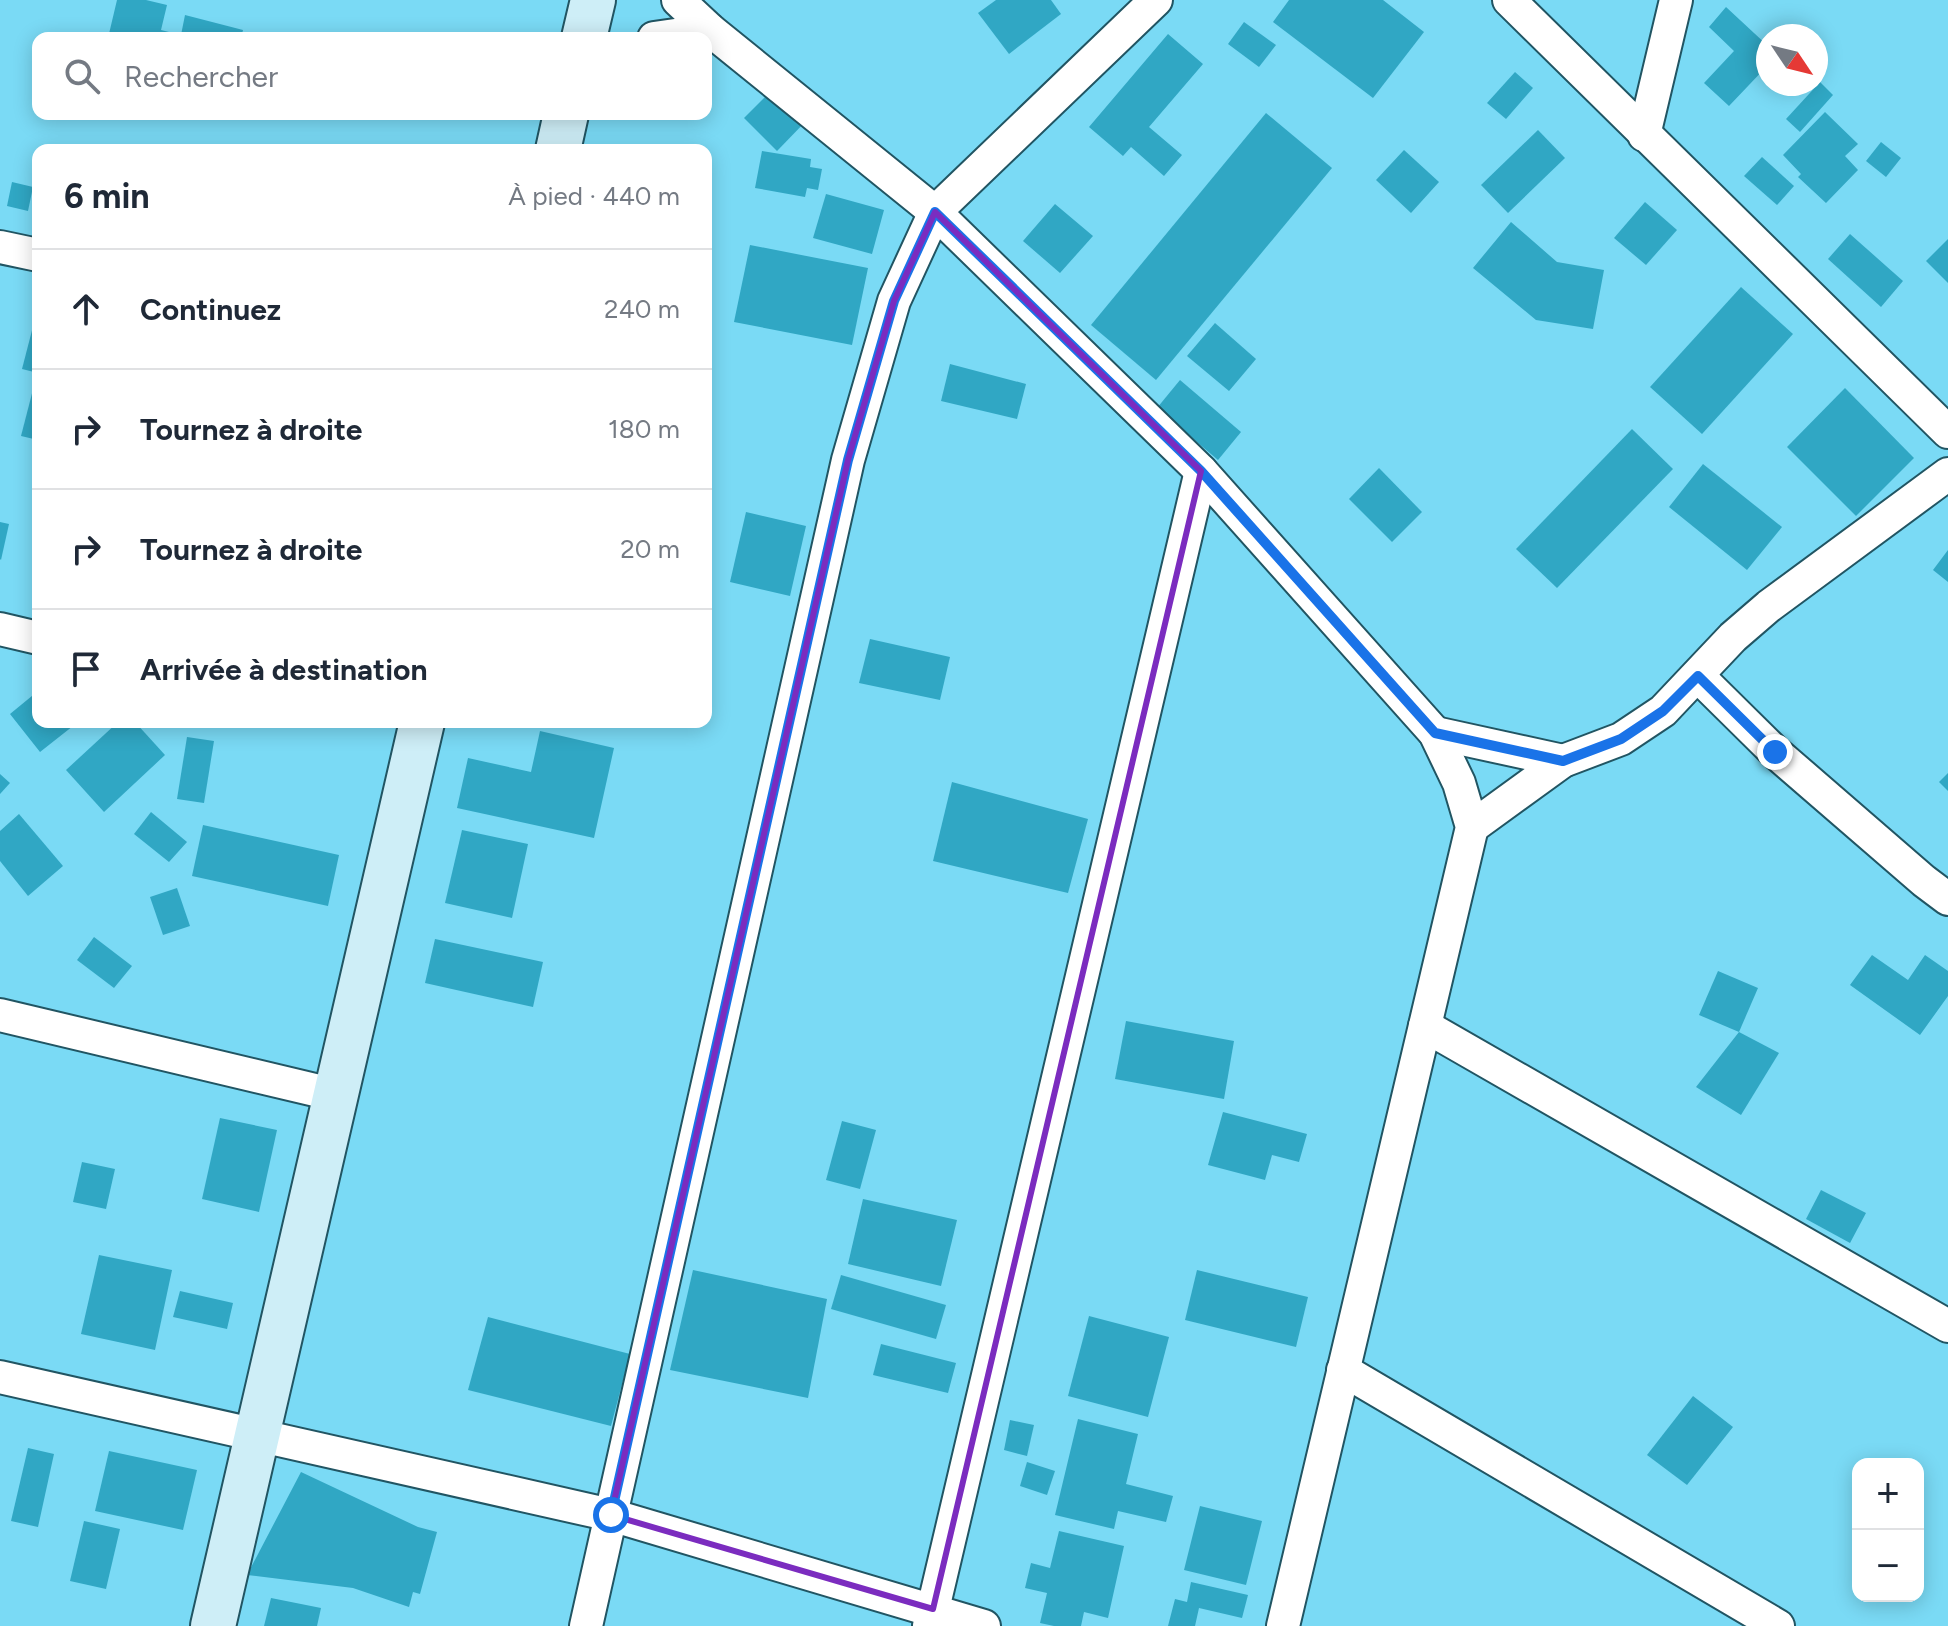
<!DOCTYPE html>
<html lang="fr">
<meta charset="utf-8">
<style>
:root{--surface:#fff;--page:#f6f6f7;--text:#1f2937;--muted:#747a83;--line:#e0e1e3}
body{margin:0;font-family:Figtree,sans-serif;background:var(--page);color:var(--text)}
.controls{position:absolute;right:24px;bottom:24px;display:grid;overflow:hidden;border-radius:16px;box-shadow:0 4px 20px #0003}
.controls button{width:72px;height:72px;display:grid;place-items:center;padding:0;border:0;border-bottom:2px solid var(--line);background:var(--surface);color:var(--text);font:40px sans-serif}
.compass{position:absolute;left:1756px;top:24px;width:72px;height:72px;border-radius:50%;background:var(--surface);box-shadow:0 4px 20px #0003;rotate:125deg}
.stop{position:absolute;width:24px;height:24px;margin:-18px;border:6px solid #1a73e8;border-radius:50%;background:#fff}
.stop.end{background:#1a73e8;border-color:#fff;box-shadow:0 2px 8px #0008}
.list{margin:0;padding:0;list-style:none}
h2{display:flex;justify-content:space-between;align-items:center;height:104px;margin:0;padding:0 32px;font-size:34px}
h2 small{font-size:26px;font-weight:400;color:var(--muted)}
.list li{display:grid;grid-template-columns:52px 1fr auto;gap:24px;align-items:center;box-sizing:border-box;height:120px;padding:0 32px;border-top:2px solid var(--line)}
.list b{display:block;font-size:30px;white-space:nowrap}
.list em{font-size:26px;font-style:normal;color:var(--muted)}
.icon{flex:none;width:44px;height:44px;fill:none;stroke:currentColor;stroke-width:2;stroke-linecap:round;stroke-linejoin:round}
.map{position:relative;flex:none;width:1948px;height:1626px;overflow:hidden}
.search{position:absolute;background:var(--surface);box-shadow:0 4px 20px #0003;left:32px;top:32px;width:680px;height:88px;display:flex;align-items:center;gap:20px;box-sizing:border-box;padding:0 28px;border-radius:16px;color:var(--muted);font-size:30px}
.panel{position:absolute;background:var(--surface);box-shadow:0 4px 20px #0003;left:32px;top:144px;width:680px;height:584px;border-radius:16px}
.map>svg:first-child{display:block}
</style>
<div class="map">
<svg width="1948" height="1626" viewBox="0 0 1948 1626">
<rect width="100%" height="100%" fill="#7adaf5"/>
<g fill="#30a7c4">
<path d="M117,0H146L167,5L161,30L181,35L185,15L243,30L241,38H108Z"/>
<path d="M996,0H1051L1061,14L1009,54L978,13Z"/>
<path d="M1289,0H1383L1424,32L1373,98L1273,22Z"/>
<path d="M1726,7L1768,46V65L1729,106L1704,83L1734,51L1709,27Z"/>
<path d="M1244,22L1276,45L1259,67L1228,44Z"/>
<path d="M1168,34L1203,64L1149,127L1182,155L1164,176L1131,147L1123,156L1089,127Z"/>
<path d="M1515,72L1533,88L1506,119L1487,103Z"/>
<path d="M1820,82L1833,95L1800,132L1786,119Z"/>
<path d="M777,85L809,118L777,151L744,118Z"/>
<path d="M1825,112L1858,144L1845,156L1858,170L1826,203L1798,177L1801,174L1783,155Z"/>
<path d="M1266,113L1332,168L1156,380L1091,325Z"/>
<path d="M1538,130L1565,158L1508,213L1481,185Z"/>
<path d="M1881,142L1901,158L1886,177L1866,161Z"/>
<path d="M1404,150L1439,182L1411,213L1376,180Z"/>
<path d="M762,151L811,159L810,167L822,169L818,190L807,188L805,197L755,188Z"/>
<path d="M1762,157L1794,186L1777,205L1744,176Z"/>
<path d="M12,182L33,187L28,211L7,206Z"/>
<path d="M826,194L884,210L872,254L813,238Z"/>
<path d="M1645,202L1677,230L1646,265L1614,238Z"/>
<path d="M1055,204L1093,236L1060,273L1023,241Z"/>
<path d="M1511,222L1557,262L1604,270L1593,329L1536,320L1473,268Z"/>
<path d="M1850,234L1903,281L1881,307L1828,259Z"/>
<path d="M1948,239V283L1926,261Z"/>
<path d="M750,245L868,268L852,345L734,322Z"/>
<path d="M1741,287L1793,334L1702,434L1650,387Z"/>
<path d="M37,311H38V373L22,369Z"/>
<path d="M1215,323L1256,359L1229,391L1187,356Z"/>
<path d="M950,364L1026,384L1017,419L941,401Z"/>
<path d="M37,374H38V440L21,436Z"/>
<path d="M1180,380L1241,432L1218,460L1157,408Z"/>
<path d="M1845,388L1914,458L1856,516L1787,447Z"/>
<path d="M1632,429L1673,469L1557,588L1516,549Z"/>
<path d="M1703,464L1782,527L1747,570L1669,507Z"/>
<path d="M1379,468L1422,512L1392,542L1349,499Z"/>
<path d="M746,512L806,526L790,596L730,582Z"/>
<path d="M0,522L9,524L1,560L0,559Z"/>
<path d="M1948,550V582L1933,570Z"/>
<path d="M870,639L950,657L940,700L859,683Z"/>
<path d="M38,691V722H69L73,726L40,752L10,714Z"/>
<path d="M118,722H135L165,755L104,812L66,770Z"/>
<path d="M540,731L614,748L594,838L457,808L468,758L531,772Z"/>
<path d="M187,737L214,741L204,803L177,799Z"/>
<path d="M1948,773V791L1939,782Z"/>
<path d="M0,774L10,783L0,794Z"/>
<path d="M952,782L1088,819L1068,893L933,861Z"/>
<path d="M151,812L187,842L169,862L134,834Z"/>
<path d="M19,814L63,866L28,896L0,861V831Z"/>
<path d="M203,825L339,855L328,906L192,876Z"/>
<path d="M462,830L528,844L512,918L445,903Z"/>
<path d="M177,888L190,926L163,935L150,897Z"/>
<path d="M94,937L132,966L114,988L77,960Z"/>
<path d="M435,939L543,962L533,1007L425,983Z"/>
<path d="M1872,955L1908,980L1925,955L1948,971V996L1920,1035L1850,985Z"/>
<path d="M1718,971L1758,988L1739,1032L1699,1015Z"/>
<path d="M1126,1021L1234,1041L1224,1099L1115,1079Z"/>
<path d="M1739,1032L1779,1053L1741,1115L1696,1087Z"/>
<path d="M1223,1112L1307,1134L1299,1162L1272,1155L1265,1180L1208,1165Z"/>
<path d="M220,1118L277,1130L259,1212L202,1199Z"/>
<path d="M842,1121L876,1130L860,1189L826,1180Z"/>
<path d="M82,1162L115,1169L106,1209L73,1202Z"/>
<path d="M1821,1190L1866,1213L1850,1243L1806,1219Z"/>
<path d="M863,1199L957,1220L941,1286L848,1264Z"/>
<path d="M99,1255L172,1270L155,1350L81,1334Z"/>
<path d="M693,1270L827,1299L808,1398L670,1370Z"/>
<path d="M1197,1270L1308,1297L1296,1347L1185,1320Z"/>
<path d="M841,1275L946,1305L936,1339L831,1309Z"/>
<path d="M180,1291L233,1303L227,1329L173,1317Z"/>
<path d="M1089,1316L1169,1337L1148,1417L1068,1396Z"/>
<path d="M488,1317L630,1354L611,1426L468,1390Z"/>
<path d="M881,1344L956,1363L948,1393L873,1375Z"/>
<path d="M1693,1396L1733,1427L1687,1485L1647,1455Z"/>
<path d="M1078,1419L1138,1434L1126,1484L1173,1496L1166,1522L1118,1511L1114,1529L1055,1515Z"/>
<path d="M1010,1420L1034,1425L1027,1456L1004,1450Z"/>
<path d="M28,1448L54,1454L38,1527L11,1521Z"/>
<path d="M109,1451L197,1470L183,1530L95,1511Z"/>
<path d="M1027,1462L1055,1471L1047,1495L1020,1486Z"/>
<path d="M301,1472L418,1527L437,1532L420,1594L413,1592L409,1607L353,1588L247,1575Z"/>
<path d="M1200,1506L1262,1521L1246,1585L1184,1570Z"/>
<path d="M84,1521L120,1529L106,1589L70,1581Z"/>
<path d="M1059,1531L1124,1546L1108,1618L1084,1612L1081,1626H1054L1040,1623L1047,1593L1025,1588L1031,1563L1050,1568Z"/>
<path d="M1191,1582L1248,1595L1242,1618L1199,1608L1195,1626H1168L1175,1599L1187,1602Z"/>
<path d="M271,1598L321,1608L317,1626H264Z"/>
</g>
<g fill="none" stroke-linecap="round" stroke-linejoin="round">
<g stroke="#215563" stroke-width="36">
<g id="street">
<path d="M678,0L710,30L935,212L1201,471L1435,733L1459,783L1472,827L1283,1626"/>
<path d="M1509,0L1948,432"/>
<path d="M654,38L710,30"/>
<path d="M1644,135L1676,0"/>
<path d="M0,247L38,255"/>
<path d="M0,629L38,638"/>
<path d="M1698,676L1775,752L1924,881L1948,899"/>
<path d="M1435,733L1563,761"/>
<path d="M1472,827L1563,761L1621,739L1663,711L1733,637L1769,606L1948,474"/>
<path d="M0,1015L336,1095"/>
<path d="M1425,1026L1948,1326"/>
<path d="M1343,1370L1778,1626"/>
<path d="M0,1377L611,1515L984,1626"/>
<path d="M586,1626L848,460L894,301L935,212L1156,0"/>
<path d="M929,1626L1201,471"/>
</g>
</g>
<g stroke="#215563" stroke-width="48">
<g id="secondary">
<path d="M584,38L593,0"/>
<path d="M558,150L566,114"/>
<path d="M213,1626L422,722"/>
</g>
</g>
<use href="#street" stroke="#fff" stroke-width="32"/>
<use href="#secondary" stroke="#ceeef7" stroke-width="44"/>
</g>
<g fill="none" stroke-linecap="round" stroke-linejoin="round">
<path stroke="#1a73e8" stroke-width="10" d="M611,1515L848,460L894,301L935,212L1201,471L1435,733L1563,761L1621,739L1663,711L1698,676L1775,752"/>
</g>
<path fill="none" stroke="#7b2cbf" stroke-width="6" stroke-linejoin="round" d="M935,212L1201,471L933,1609L611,1515L848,460L894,301Z"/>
</svg>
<div class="controls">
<button>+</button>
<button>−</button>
</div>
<svg class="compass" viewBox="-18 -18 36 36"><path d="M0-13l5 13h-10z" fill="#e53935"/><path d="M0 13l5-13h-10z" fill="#747a83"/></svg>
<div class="stop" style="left:611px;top:1515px"></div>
<div class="stop end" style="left:1775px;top:752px"></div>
<div class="search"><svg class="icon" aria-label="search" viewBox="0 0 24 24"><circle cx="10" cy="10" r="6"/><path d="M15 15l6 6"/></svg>Rechercher</div>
<section class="panel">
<h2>6 min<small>À pied · 440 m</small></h2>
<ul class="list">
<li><svg class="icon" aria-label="ahead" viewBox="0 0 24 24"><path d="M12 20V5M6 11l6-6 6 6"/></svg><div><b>Continuez</b></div><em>240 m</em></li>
<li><svg class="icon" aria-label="right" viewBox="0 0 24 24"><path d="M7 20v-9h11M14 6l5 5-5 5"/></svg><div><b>Tournez à droite</b></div><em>180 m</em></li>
<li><svg class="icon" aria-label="right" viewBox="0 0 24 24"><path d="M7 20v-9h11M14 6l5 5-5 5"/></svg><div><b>Tournez à droite</b></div><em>20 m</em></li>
<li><svg class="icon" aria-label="arrive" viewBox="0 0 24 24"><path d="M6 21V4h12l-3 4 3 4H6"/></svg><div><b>Arrivée à destination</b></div></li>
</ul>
</section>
</div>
